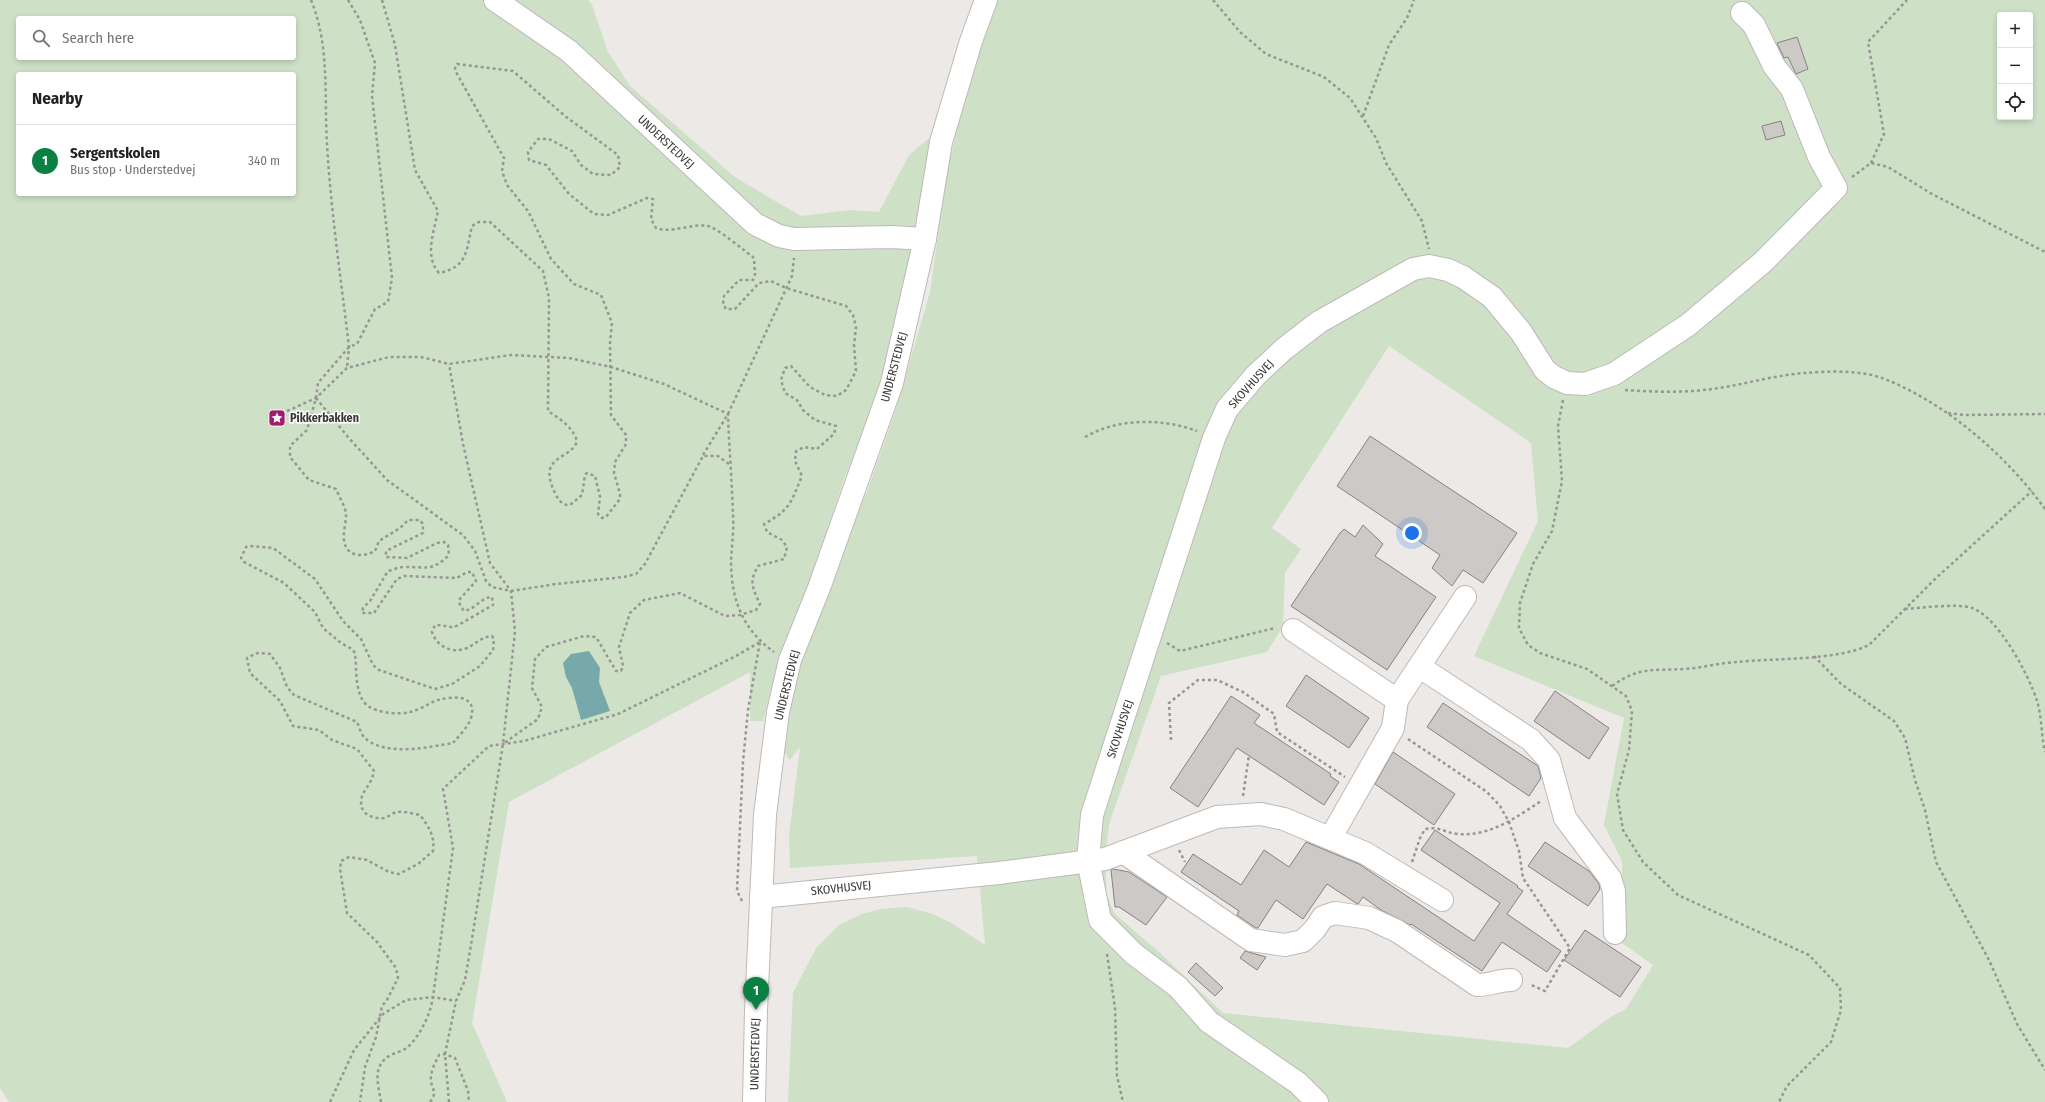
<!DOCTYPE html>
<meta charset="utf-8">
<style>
:root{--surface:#fff;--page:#f6f6f6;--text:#202124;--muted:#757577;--line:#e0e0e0;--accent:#0b8043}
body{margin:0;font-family:"Fira Sans Condensed",sans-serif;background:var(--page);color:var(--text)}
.controls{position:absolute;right:12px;top:12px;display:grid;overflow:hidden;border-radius:4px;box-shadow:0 2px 6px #0003}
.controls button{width:36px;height:36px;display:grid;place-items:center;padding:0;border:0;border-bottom:1px solid var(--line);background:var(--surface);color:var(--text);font:20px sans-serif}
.you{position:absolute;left:1412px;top:533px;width:14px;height:14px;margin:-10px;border:3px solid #fff;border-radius:50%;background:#1a73e8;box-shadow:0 0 0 6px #1a73e833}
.badge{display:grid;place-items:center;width:26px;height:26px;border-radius:50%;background:var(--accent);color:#fff;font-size:13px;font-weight:700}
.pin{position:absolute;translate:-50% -33px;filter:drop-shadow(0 1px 2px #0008)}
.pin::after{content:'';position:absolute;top:21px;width:14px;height:12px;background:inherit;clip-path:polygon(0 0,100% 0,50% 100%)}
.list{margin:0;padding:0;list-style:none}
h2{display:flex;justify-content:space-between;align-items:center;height:52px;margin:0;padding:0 16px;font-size:17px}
h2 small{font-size:13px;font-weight:400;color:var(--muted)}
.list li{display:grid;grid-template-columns:26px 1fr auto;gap:12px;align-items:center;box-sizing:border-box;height:72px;padding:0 16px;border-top:1px solid var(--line)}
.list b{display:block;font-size:15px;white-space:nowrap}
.list p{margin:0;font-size:13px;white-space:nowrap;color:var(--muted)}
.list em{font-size:13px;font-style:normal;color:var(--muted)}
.icon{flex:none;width:22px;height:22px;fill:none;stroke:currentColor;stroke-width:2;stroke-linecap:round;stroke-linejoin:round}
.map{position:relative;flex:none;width:2045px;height:1102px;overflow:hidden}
.search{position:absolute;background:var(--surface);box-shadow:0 2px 6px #0003;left:16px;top:16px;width:280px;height:44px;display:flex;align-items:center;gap:10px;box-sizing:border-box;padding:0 14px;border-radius:4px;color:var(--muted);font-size:15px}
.panel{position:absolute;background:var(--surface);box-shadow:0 2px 6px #0003;left:16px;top:72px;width:280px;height:124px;border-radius:4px}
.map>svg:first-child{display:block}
</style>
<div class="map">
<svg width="2045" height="1102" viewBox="0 0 2045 1102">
<rect width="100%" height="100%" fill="#ece9e6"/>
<g fill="#cee1c7" fill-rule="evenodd">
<path d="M0,0H588L592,5L608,52L630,86L736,178L801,216L850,210L879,212L909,155L929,138L934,152L878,397L844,479L809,586L777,665L763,721H750V672L509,802L472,1023L507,1102H9L0,1088ZM18,18H294V58H18ZM18,74H294V194H18Z"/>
<path d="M994,0H2045V1102H788L793,993L816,948L839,925L862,914L881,909L907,907L933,914L953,924L985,945L977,856L790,868L789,836L800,747L790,760L782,749L798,659L822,597L868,489L896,409L930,292L947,172L978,39ZM2000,15H2030V117H2000ZM1389,346L1531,443L1538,521L1474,656L1624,718L1604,825L1622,861V943L1653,965L1626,1009L1612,1016L1568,1048L1223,1013L1158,951L1114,913L1107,895L1105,859L1109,824L1161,676L1267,652L1283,626L1285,573L1301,549L1272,528Z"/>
</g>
<path fill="#78a9aa" d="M589,651L600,668L599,682L610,711L581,720L572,688L566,677L563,663L571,654Z"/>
<g fill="#ccc9c6" stroke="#85827f">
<path d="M1797,37L1808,69L1796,74L1788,57L1784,58L1777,43Z"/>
<path d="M1781,121L1785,135L1766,140L1762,126Z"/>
<path d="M1370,436L1517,533L1483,583L1463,570L1452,586L1432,568L1440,555L1337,486Z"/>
<path d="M1363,525L1383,544L1375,556L1436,597L1387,670L1291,606L1340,533L1344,529L1355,537Z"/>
<path d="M1306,675L1369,718L1349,748L1286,706Z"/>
<path d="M1555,691L1609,728L1589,759L1534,721Z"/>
<path d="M1231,696L1260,715L1254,723L1331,774L1330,776L1339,782L1324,805L1237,748L1198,807L1170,788Z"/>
<path d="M1443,703L1538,766L1541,778L1529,796L1427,727Z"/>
<path d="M1393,752L1455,794L1434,825L1375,784Z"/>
<path d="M1435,830L1518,886L1517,887L1523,891L1507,914L1561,951L1547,972L1502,942L1482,971L1411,924L1410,925L1381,910L1363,897L1358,904L1356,903L1327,884L1303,919L1276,900L1258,928H1256L1237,915L1239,911L1181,872L1193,854L1241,885L1264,850L1289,867L1306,842L1359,864L1474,941L1500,903L1421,850Z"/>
<path d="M1545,842L1589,871L1599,884L1600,889L1588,906L1528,866Z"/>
<path d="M1113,869L1129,872L1167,897L1146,925L1119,907H1115L1111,870Z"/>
<path d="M1585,930L1641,967L1620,997L1564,960Z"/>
<path d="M1245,951L1266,957L1257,970L1240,958Z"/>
<path d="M1196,963L1223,988L1215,996L1188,972Z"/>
</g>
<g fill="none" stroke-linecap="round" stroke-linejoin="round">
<g stroke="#bdbab7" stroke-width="24">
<g id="minor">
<path d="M495,0L569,51L755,224L779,236L794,239L892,237L925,239"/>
<path d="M1293,630L1397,700"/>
<path d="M1420,667L1531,740L1549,760L1565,818L1610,878L1614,891L1615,933"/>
<path d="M1331,837L1393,728L1397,700L1465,597"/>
<path d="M1123,852L1251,940L1285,945L1303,941L1315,929L1323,917L1335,913L1369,918L1397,931L1477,985C1490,985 1499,980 1511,980"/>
<path d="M761,897L999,873L1105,859L1217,817L1261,814L1284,819L1365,853L1442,900"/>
<path d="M754,1102L756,1010L765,815L778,712L790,660L819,588L892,383L925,239L941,142L971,41L986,0"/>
<path d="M1317,1102L1298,1083L1209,1022L1178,987L1134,954L1100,920L1088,860L1092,815L1214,438L1227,409L1256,375L1284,349L1319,322L1413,269L1429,266L1448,270L1463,277L1492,297L1521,332L1545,370L1554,377L1567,383L1585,384L1614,374L1688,325L1763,262L1836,188L1819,157L1792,89L1774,66L1754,25L1742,13"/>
</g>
</g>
<g stroke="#989693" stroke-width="2.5" stroke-dasharray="3 3" stroke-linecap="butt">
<path d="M311,0C330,46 324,96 327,144C331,212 341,280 349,347L347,368"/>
<path d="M348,0L360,20L375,63L372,96L392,278L388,302L375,309L357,344L349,347L318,383L316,398L307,430L290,446V457L309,480L336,489C339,497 346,507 346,515C346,523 343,532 344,540C346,557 363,558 375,551L379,541L400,528L408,520H420L423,524V533L386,551V557L407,558L437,543L444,542L448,545L449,555C431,573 425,566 403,567C398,567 393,570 388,571L370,601L363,608L362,613H374L397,579L404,576L457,578L467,572H472L476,581L459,600L460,605L464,611C476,609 480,598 492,597L493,605C487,608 458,626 454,627C448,627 442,625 435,625L432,632C437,647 452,654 467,648C476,644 481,637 492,636L494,639L493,650L480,666L452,684L435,689L379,670L373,665L361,639L343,621L315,579L273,548L249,546L246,547L241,558L244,562L284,583L315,612L323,628L341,643L352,649L355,653C357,668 354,696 368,706C379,713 398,715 410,712C420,710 429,703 438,700C453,696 478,694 471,718C468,727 459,736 453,743C430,747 385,757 365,738C361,735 359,726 357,722L294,695L287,687L280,668L270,654L257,653L247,658L250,673L280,701L293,726L319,730L332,740L357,749L374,771C372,785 361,791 361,802C361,815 373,819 384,818C389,817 393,812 398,812C405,811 414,814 420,815C429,827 435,836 433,851L418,864L399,874L389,872L367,860L349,857L341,861L340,869L347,913L377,942L396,968L398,978L387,1000L382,1006L376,1037L365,1067L360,1102"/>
<path d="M382,0L395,45L415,170L438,211C434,232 424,256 439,273C468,267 466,251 472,226L479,222H490L543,271L549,298L548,411C560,419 572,426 577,441C573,455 555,455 550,469C547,477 556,501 564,504C566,505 568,505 570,505L582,495L585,475L587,473L595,476L600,497L598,514L602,518L606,517L620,499V494L614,473L615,462L626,444V435L611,415L610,343L612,323L601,295L574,284L551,259L528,211L507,185L502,171L504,158L456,72L455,68L457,64L513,71L565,116L618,155L620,167L611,175L593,174L581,165L572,151L549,139H538L528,152L529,160L546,165L569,194L594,214L608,215L647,198L653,199L651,219L656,228C672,234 691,223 708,226C716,227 746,252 754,258L755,275L753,280H739L724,296L723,304L726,309H735L759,283L771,281L786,288L846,306L853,315L856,327L854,345L856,371L846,390L837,396L825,395L810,387L791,366L785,368L781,380L785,393L797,400L803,410L815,420L836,426L834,434L817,449L804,447L796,451L795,461L802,476C790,504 791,509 764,524L767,532L782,540L787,547L784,559L758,566C749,582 752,587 760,604L756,610L740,615L725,616L680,593L644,600L630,613L619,647L623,666L621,671H616L596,637L584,636L546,647L535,659L532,688L542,707L538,719L503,744"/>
<path d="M1213,0L1240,32L1266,54L1324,77L1350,98L1376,138L1386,163L1422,221L1429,249"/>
<path d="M1363,116L1389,45L1407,18L1414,0"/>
<path d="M1871,163L1884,134L1868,42L1907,0"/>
<path d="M1852,177L1871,163L1888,167L1932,194L2045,252"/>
<path d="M1625,390C1654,392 1684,393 1712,389C1743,385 1774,375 1805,373C1828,371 1860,370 1882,378C1945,402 2006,455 2045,509"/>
<path d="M316,398L348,437L387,480L463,535L475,551L486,581L492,587L511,591L556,584L624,577L636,574L645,564L703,456H718L729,464"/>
<path d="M1563,400L1558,426L1562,481L1552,531L1533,564L1520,603L1519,628L1528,645L1540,653L1587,669L1626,696L1632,711L1629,750L1617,794L1623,830L1643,862L1678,895L1809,955L1840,988L1841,1010L1831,1042L1787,1086L1779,1102"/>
<path d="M287,411L316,398L347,368L389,357H421L449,364L511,355L569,358L611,367L664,384L728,414C729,447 732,481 733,514C734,529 732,545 731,560C731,599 742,629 774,652"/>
<path d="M1948,413L1964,415L2045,414"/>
<path d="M1085,437C1118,418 1162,418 1197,431"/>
<path d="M703,455L728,414L792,276L794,258"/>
<path d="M1905,609C1922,608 1956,603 1972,608C1998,617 2029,675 2037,701C2042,717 2041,735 2045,752"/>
<path d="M1167,643L1180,651L1275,628"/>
<path d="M1814,656L1841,684L1894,721L1905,738L1915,780L1925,810L1936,862L1989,960L2017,1024L2045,1070"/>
<path d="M1612,686C1640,666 1653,671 1684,669C1702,668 1719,663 1736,662C1774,658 1836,661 1869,645L1935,579L2032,491"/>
<path d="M1408,739L1487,792L1500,806L1509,822L1519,851L1523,878L1570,948L1545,991L1529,984"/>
<path d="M1171,740L1169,703L1198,680H1217L1243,692L1274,714L1277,732L1345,777"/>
<path d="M1243,796L1249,755"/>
<path d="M1179,850L1185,862"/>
<path d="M1412,862L1420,838L1425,829C1440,826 1445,833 1458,834C1489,837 1517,817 1541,801"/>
<path d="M742,901L737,891L743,762L748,710L760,642"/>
<path d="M1107,954L1115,1008L1117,1076L1123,1102"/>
<path d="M330,1102L354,1050L383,1014L406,1000L433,997L456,1001"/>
<path d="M381,1102C378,1083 371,1064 393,1054C398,1052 405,1050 409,1046C422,1032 430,1015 433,997L453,848L443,789L489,746L524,741L618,714L734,657L760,642"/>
<path d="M430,1102C438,1091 432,1091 431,1081C430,1072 435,1063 439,1055L445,1054L455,1058L468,1091L469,1102"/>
<path d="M449,1102L445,1054L456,1001L465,980L471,945L503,744L515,631L511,591L490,563L463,444L449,364"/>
</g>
<use href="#minor" stroke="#fff" stroke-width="22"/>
</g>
<defs>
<g id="sight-square" transform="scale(0.9)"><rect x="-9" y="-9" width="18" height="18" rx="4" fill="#9f1d6f" stroke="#fff"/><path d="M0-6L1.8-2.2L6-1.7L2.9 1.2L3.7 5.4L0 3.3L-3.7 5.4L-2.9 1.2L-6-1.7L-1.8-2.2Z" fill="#fff"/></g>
</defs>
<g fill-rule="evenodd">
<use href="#sight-square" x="277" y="418"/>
</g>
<g text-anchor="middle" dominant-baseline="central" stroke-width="3" stroke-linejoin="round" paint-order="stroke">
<g font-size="12" fill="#393836" stroke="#fff">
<text transform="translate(666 142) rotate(43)">UNDERSTEDVEJ</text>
<text transform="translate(894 367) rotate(-75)">UNDERSTEDVEJ</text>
<text transform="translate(1251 384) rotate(-48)">SKOVHUSVEJ</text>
<text transform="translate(787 685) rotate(-76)">UNDERSTEDVEJ</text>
<text transform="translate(1120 729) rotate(-72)">SKOVHUSVEJ</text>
<text transform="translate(841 888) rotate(-6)">SKOVHUSVEJ</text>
<text transform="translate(755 1054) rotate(-89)">UNDERSTEDVEJ</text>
</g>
<g font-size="12" font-weight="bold" fill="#393836" stroke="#fff" text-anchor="start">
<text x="290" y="418">Pikkerbakken</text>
</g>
</g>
</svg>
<div class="controls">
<button>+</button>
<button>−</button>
<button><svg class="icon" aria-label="locate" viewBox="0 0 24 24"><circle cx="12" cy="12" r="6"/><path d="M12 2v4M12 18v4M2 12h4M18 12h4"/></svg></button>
</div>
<div class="you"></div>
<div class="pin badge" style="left:756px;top:1010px">1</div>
<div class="search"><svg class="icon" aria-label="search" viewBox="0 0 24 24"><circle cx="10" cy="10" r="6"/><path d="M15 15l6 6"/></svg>Search here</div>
<section class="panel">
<h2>Nearby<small></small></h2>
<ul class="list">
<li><span class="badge">1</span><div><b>Sergentskolen</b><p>Bus stop · Understedvej</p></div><em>340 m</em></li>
</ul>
</section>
</div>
